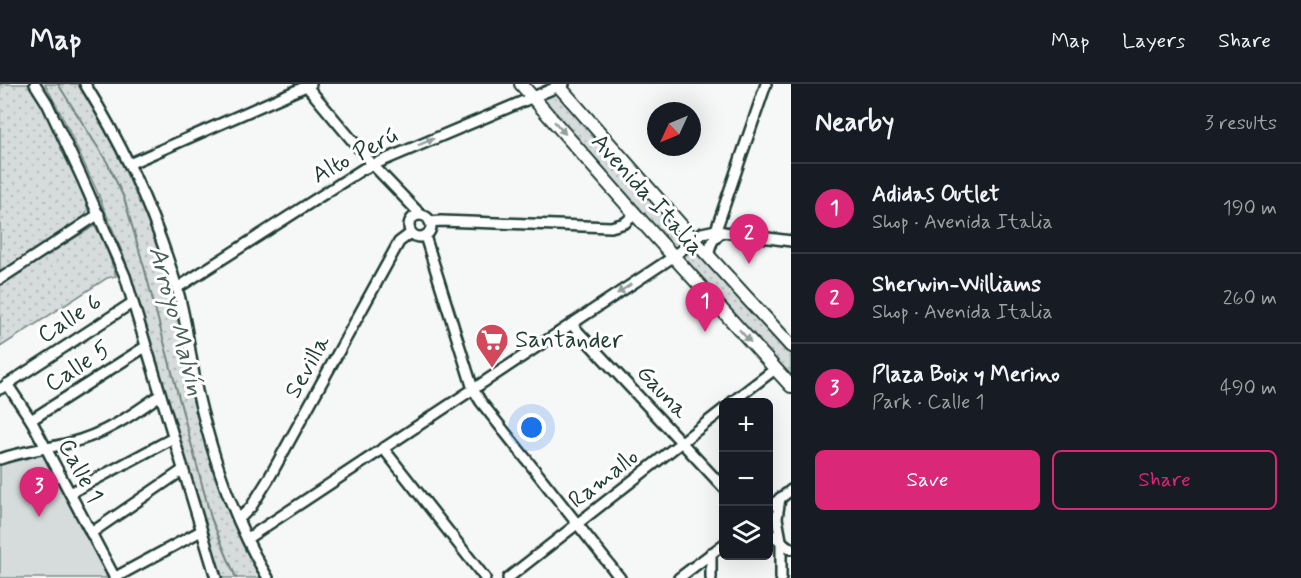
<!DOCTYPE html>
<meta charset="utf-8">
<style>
:root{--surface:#171b24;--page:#20242c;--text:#f1f3f6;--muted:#9ea1a6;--line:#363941;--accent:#db2777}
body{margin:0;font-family:Mynerve,sans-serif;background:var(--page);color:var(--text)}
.controls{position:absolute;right:18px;bottom:18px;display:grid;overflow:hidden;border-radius:9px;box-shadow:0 6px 24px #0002}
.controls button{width:54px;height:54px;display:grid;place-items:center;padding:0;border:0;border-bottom:2px solid var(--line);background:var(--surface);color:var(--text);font:30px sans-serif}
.compass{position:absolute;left:647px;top:18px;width:54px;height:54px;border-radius:50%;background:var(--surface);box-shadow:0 6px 24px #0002;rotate:226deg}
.you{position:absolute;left:532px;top:344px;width:21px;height:21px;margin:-15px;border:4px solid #fff;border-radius:50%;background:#1a73e8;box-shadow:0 0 0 9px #1a73e833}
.badge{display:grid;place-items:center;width:39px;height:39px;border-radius:50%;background:var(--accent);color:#fff;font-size:20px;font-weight:700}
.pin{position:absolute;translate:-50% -50px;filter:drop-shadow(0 2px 3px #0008)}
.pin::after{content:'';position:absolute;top:32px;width:21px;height:18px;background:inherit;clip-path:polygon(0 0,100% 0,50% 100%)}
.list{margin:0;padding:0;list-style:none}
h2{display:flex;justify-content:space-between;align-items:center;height:78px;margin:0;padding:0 24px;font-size:26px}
h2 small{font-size:20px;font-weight:400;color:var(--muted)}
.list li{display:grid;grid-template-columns:39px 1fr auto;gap:18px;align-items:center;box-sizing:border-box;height:90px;padding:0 24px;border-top:2px solid var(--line)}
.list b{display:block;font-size:22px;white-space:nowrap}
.list p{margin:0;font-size:20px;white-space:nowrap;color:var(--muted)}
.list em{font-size:20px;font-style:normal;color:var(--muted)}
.actions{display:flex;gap:12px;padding:18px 24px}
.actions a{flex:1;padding:14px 0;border:2px solid var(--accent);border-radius:9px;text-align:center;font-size:21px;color:var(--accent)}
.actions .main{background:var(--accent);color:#fff}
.icon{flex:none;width:33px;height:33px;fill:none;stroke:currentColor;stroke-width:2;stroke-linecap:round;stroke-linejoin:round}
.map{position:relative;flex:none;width:791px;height:494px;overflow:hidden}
header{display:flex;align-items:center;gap:36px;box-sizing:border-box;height:84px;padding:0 30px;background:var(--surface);border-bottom:2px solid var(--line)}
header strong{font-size:28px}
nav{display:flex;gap:33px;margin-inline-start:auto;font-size:21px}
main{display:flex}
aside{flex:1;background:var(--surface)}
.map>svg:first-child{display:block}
</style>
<header>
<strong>Map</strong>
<nav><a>Map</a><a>Layers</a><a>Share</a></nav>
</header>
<main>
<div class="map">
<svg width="791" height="494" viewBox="0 0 791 494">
<defs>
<pattern id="grass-dots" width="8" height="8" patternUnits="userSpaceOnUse" patternTransform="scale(1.5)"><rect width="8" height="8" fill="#d6dcdb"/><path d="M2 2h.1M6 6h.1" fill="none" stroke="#b7bebd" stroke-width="1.8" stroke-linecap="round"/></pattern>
</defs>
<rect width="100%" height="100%" fill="#f6f7f7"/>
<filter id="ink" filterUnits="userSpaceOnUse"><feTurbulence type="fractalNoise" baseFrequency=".0167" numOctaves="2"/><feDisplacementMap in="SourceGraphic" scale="12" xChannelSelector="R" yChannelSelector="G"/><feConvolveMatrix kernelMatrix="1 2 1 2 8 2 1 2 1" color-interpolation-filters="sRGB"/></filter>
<g filter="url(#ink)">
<g fill="url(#grass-dots)" stroke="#7a8c88" stroke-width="1.5">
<path d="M0,0H32L57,45L88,124L85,132L0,189Z"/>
<path d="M45,0H80C121,65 155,137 175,212C188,257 190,305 206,350C223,399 245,446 264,494H225L219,490L125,175L96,105L62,32Z"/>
<path d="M554,8L559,9L685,155L677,165H672L544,17V13Z"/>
<path d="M94,142L103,154L116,192L107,194L0,263V200Z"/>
<path d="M690,164L695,165L791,269V295L682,173Z"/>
</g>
<path fill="#d6dcdb" stroke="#7a8c88" stroke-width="1.5" d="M39,369L45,372L107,487L106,494H0V379Z"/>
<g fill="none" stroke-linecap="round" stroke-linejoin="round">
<path stroke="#72857f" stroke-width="2" d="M58,0L107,78L124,114L144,183L211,434L236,494"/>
<g stroke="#1f3d34" stroke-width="14">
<g id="minor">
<path d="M35,0L47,19L82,94L125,192L216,494"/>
<path d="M85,0C124,63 156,133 177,204C187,237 190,273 197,307C212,371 233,437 268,494"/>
<path d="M305,0L372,80L421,131"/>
<path d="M129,80L311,0"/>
<circle cx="420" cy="142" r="11"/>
<path d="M430,138L441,137L611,143L625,139L635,130"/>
<path d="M716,146L766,0"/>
<path d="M716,146L723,148L791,157"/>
<path d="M425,152L473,305L481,318L620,494"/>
<path d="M709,172C709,162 713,153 723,148"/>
<path d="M0,195L99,130"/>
<path d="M177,204L363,85L564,0"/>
<path d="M571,240L724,404"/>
<path d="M7,300L31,336L115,494"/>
<path d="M0,305L132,219"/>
<path d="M732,318L775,285"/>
<path d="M31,336L145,263"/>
<path d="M383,364L485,494"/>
<path d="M0,375C23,367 46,365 69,359C103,351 131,332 160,311"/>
<path d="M70,409L173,354"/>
<path d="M780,414L777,434L781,456V494"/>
<path d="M768,424L791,406"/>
<path d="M239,435L251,423L268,396L399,158L411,149"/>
<path d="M768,448L791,465"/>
<path d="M91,449L183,386"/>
<path d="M248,454L673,173L702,149L716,146"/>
<path d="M114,494L201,447"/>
<path d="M508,494L724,325"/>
<path d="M679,494L724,460"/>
<path d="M711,494V469"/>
</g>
</g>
<g stroke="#1f3d34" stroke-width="16">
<g id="major">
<path d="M521,0L635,130L791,302"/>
<path d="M557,0L693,155L791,262"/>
</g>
</g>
<use href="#minor" stroke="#fff" stroke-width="9"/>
<use href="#major" stroke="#fff" stroke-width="12"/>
</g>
<defs><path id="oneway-solid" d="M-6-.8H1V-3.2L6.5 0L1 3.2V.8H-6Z" transform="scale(1.5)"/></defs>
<g fill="#8f9e9a">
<use href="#oneway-solid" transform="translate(560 44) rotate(49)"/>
<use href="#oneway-solid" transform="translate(426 58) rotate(-23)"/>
<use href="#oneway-solid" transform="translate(624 205) rotate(146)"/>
<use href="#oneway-solid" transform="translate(745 252) rotate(48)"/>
</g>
</g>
<defs>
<g id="supermarket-pin" transform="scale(1.725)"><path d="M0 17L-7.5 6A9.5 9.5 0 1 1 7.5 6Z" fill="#d1495b" stroke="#fff"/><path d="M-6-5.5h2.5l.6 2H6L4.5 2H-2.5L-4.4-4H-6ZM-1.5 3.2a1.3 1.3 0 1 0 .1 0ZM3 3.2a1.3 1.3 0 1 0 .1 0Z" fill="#fff"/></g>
</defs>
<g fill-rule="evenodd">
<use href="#supermarket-pin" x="492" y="256"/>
</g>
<g text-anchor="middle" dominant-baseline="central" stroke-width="6" stroke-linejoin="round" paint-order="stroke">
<g font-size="24" fill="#1f3d34" stroke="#fff">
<text transform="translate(355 72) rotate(-28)">Alto Perú</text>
<text transform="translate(647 111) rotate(48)">Avenida Italia</text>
<text transform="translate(70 235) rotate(-33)">Calle 6</text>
<text transform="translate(78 283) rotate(-33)">Calle 5</text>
<text transform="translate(308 283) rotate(-61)">Sevilla</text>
<text transform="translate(662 308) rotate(47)">Gauna</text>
<text transform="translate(80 387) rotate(62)">Calle 1</text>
<text transform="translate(604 395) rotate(-38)">Ramallo</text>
</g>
<g font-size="24" fill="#1f3d34" stroke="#fff" text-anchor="start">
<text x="515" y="256">Santander</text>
</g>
<g font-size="26" font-style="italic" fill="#49615a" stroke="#fff">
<text transform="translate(176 237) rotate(75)">Arroyo Malvín</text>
</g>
</g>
</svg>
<div class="controls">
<button>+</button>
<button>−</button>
<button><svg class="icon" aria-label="layers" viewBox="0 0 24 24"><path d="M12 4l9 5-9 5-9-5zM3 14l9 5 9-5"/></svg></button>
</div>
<svg class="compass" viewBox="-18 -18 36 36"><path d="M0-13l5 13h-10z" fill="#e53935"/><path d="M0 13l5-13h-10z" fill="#9ea1a6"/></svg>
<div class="you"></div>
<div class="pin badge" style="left:705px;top:248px">1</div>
<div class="pin badge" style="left:749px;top:180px">2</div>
<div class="pin badge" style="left:39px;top:433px">3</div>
</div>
<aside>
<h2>Nearby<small>3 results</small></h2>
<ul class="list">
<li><span class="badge">1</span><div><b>Adidas Outlet</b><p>Shop · Avenida Italia</p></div><em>190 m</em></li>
<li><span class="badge">2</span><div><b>Sherwin-Williams</b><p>Shop · Avenida Italia</p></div><em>260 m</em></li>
<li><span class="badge">3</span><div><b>Plaza Boix y Merino</b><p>Park · Calle 1</p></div><em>490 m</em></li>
</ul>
<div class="actions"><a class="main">Save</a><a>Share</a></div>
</aside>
</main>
